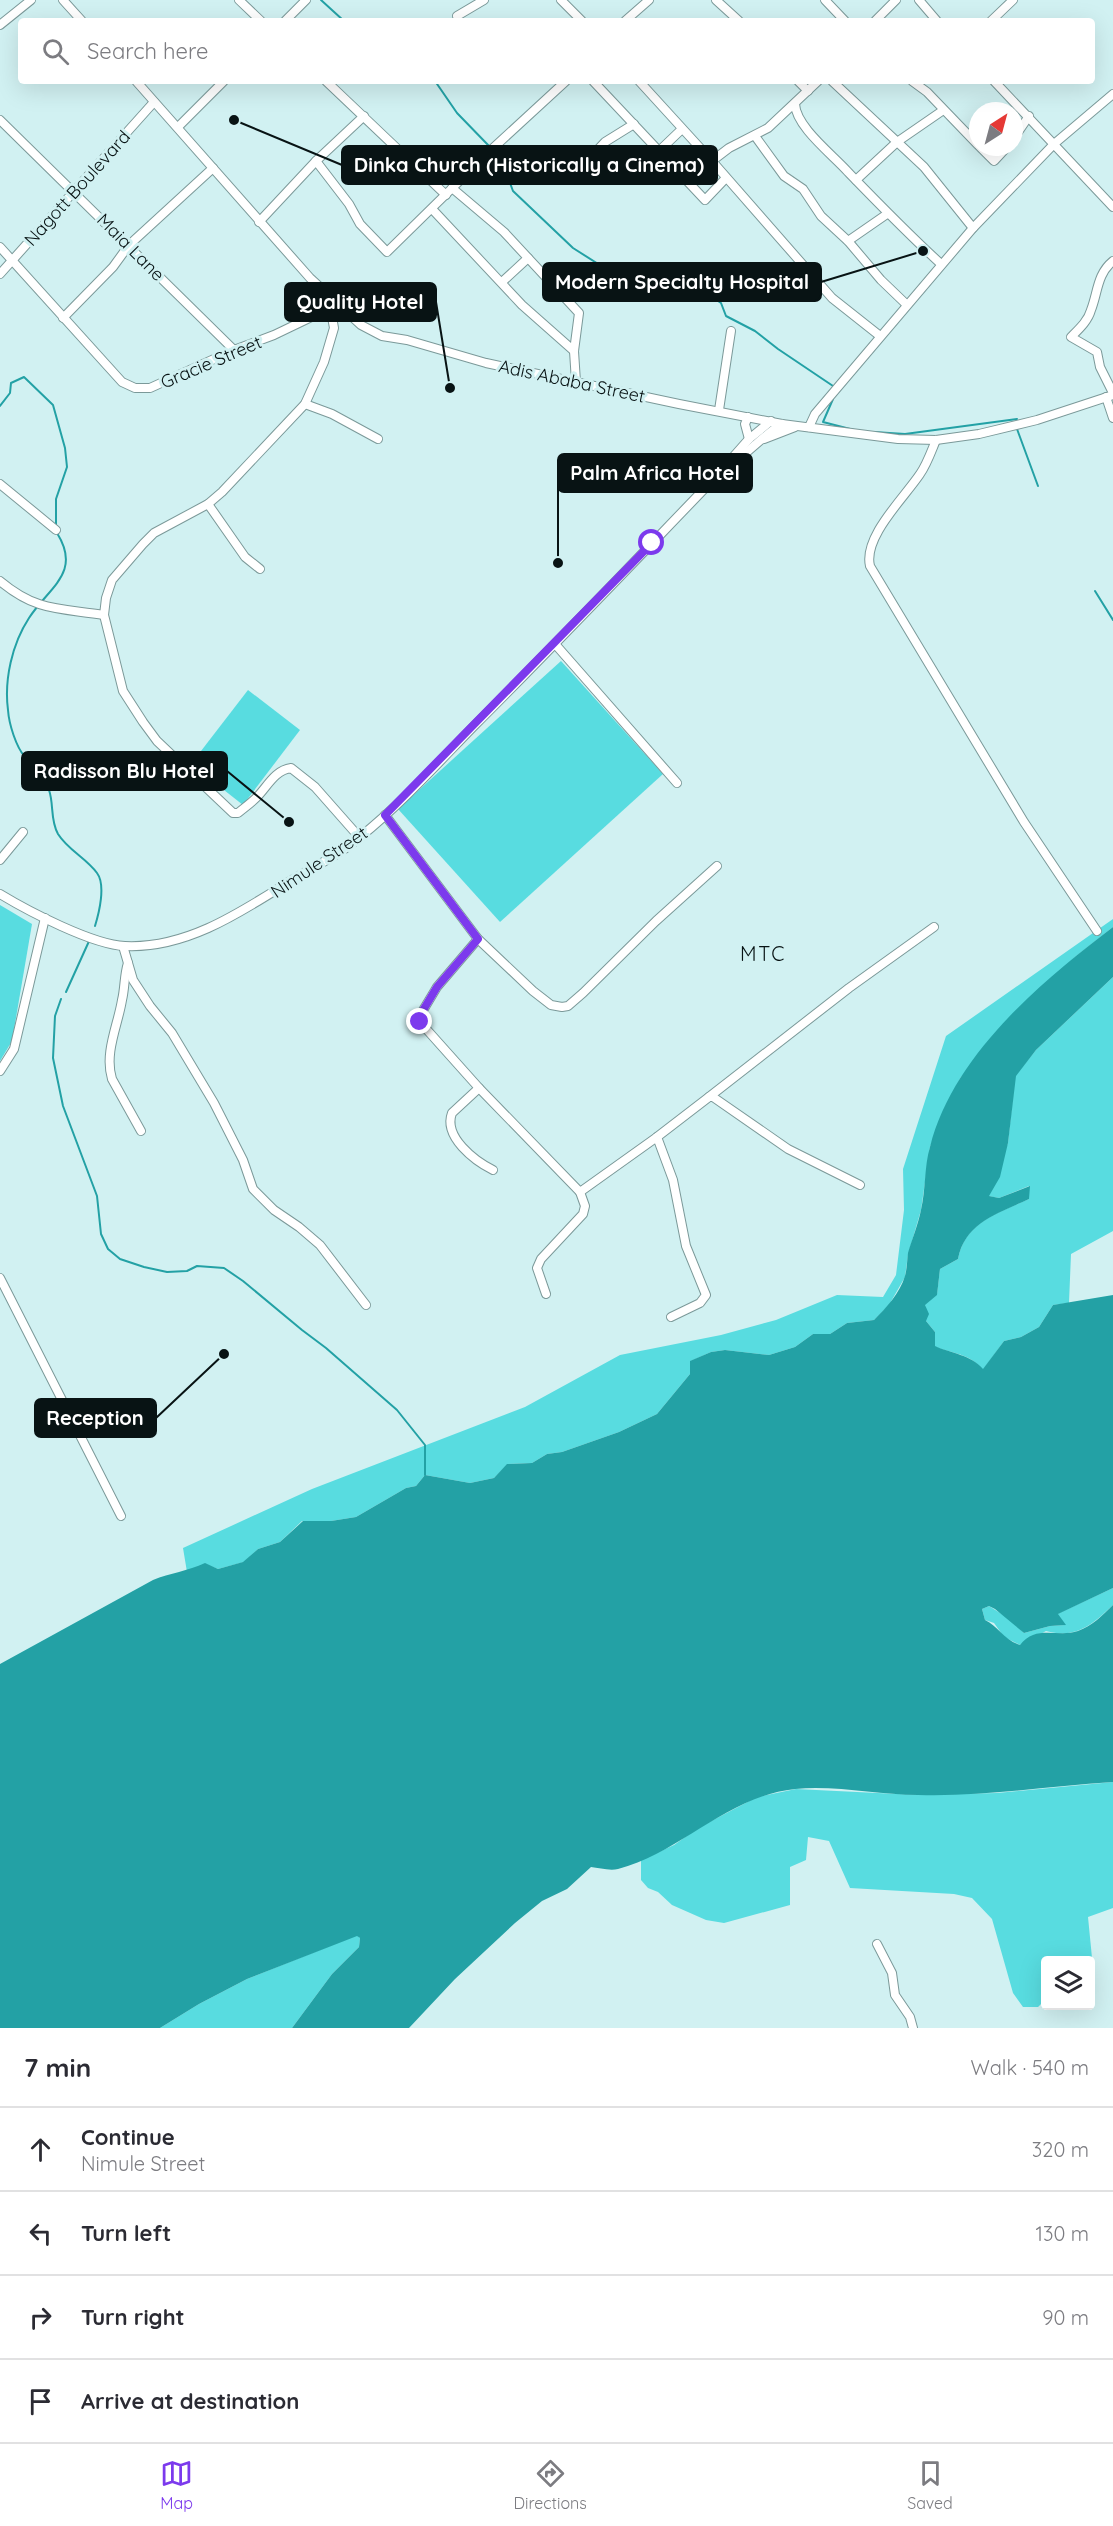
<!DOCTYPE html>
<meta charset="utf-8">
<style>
:root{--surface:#fff;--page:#f7f7f7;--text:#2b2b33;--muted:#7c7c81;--line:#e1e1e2;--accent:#7c3aed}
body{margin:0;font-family:Quicksand,sans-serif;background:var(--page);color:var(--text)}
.controls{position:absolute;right:18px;bottom:18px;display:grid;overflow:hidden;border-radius:6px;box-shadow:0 6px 24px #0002}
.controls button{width:54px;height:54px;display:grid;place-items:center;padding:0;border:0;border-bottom:2px solid var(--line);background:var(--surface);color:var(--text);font:30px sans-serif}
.compass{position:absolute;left:969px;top:102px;width:54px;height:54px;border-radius:50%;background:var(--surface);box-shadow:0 6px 24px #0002;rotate:36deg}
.stop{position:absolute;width:18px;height:18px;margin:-14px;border:4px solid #7c3aed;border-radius:50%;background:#fff}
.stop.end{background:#7c3aed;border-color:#fff;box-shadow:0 2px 6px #0008}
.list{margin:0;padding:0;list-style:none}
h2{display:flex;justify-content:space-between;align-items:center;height:78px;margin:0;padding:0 24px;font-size:26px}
h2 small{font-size:20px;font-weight:400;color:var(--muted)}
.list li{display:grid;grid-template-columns:39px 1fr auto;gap:18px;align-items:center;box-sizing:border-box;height:84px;padding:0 24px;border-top:2px solid var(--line)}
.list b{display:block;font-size:22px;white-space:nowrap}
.list p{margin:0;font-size:20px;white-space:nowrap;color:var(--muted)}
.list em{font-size:20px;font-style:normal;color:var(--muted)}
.icon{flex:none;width:33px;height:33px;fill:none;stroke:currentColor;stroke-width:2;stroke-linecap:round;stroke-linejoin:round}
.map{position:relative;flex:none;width:1113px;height:2028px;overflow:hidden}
.search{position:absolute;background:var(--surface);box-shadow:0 6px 24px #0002;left:18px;right:18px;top:18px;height:66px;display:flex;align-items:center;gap:15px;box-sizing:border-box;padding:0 21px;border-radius:6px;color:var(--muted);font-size:22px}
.sheet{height:414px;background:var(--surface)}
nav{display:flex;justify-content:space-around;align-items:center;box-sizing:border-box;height:84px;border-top:2px solid var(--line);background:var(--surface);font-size:16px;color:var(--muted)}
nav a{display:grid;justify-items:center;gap:3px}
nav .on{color:var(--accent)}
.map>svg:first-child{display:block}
</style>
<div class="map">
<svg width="1113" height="2028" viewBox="0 0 1113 2028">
<rect width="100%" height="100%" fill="#d1f1f2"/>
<g fill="#58dce0">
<path d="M561,661L663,774L500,922L398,809Z"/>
<path d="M248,690L300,730L243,805L191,764Z"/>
<path d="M0,905L32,924L12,1041L0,1061Z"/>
<path d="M1113,919V927L1075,957L961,1077L945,1107L930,1147L921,1210L908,1255L905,1277L889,1305L874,1320L847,1323L830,1334H813L795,1347L769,1355L725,1350L711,1352L691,1361L690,1374L657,1414L619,1432L562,1452L547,1454L532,1463L508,1464L494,1478L470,1483L425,1475L416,1486L406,1488L356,1517L331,1521H302L280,1542L258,1549L244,1562L218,1569L205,1564L187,1572L183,1548L312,1489L525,1407L620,1355L721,1335L776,1320L837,1295L883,1297L896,1275L904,1210L903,1169L946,1036Z"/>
<path d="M1113,977V1231L1071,1254L1069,1303L1053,1305L1039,1327L1021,1337L1004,1341L983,1370C971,1354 952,1353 935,1347V1332L926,1321L925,1304L937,1294L940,1269L958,1259C965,1222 998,1213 1029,1199V1186L999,1198L988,1196L1008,1143L1015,1076L1036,1050Z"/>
<path d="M1113,1588V1605C1092,1625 1076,1639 1046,1631L1020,1645L1004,1637L994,1623L985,1620L982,1609L989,1606L1008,1618L1024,1633L1050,1626L1065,1625L1057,1614Z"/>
<path d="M1113,1782V1908L1088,1917L1093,1968L1091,1969L1090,1960H1046L1045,2000L1038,2007H1023L1013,1993L992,1919L972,1898L954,1894L850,1888L829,1841L808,1837L806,1860L790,1867V1905L724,1923L706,1920L672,1905L658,1892L648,1888L641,1880V1860L674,1845L698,1828L757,1797L796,1789L918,1795L997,1793Z"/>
<path d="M357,1935L360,1938L359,1947L332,1974L292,2028H160L199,2004L247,1979Z"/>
</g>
<path fill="#23a1a5" d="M1113,927V977L1036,1050L1016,1076L1008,1143L1000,1177L989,1196L999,1198L1030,1186L1029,1199C999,1213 965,1222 958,1259L940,1269L937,1295L925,1305L929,1314L926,1321L935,1332V1346C952,1354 970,1354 983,1369L1004,1341L1021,1337L1039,1327L1053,1305L1113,1295V1588L1058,1614L1066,1625L1050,1626L1024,1633L995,1609L989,1606L982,1609L985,1620C998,1626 1004,1640 1020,1645C1036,1624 1058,1638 1078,1631C1092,1626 1103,1615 1113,1605V1782C1048,1786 983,1797 918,1795C878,1795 836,1785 795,1789C727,1796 682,1852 618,1869C610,1871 599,1868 591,1867L567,1889L542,1901L515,1923L455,1979L409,2028H292L332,1974L359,1947L360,1938L357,1936L247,1979L199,2004L160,2028H0V1664L153,1580C170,1573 188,1571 205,1563L218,1569L243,1562L258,1549L280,1542L303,1521H331L356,1517L406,1488L416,1486L425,1475L470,1483L494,1478L507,1464L532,1463L547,1454L562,1452L619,1432L657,1414L690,1374V1361L711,1352L725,1350L769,1355L795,1347L813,1334H830L847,1323L874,1320C886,1308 900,1293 905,1276C907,1269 907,1261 908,1253C912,1239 918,1225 921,1210C926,1189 924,1167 930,1147C953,1055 1041,982 1113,927Z"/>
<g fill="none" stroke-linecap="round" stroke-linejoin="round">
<g stroke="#23a1a5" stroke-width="2">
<path d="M321,0L344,21"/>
<path d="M435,81L457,113L490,147"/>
<path d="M492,152L507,175L513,191L573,248L625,281L677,288L699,296L712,297L721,303L726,316L755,331L778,349L836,388"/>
<path d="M833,399L823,422L854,430"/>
<path d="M0,406L10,393L11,383L24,377L53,405L65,448L67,467L56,499V527"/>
<path d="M1017,429L1038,486"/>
<path d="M874,432L905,434L1017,419"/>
<path d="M57,533C82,573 49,587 29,618C12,644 4,680 8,710C9,724 16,747 25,757C34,769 44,775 49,790C54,804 50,820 58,834C68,850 86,858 97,873C106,885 99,913 95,926"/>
<path d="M1095,591L1113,620"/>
<path d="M66,992L90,939"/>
<path d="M61,999L55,1016L53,1058L63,1106L97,1196L101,1234L108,1249L120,1259L144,1267L167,1272L187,1271L197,1266L224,1268L243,1281L302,1330L326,1348L397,1410L425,1445V1475"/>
</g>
<g stroke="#7b9999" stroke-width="10">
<g id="minor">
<path d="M63,0L82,21"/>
<path d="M239,0L261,21"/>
<path d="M561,0L582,21"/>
<path d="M716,0L739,21"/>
<path d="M825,0L845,21"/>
<path d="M919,0L937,21"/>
<path d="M457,16L484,0"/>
<path d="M285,21L306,0"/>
<path d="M625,21L649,0"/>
<path d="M875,21L896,0"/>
<path d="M991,21L1013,0"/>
<path d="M0,25L31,0"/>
<path d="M136,81L310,278L361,325L382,336L407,340L486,363L679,404L782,424L898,439L936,440L979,434L1037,420L1113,395"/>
<path d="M326,81L446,195"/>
<path d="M593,81L705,200L725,179"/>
<path d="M639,81L712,161L729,148L768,128L818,81"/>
<path d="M798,81L808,91"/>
<path d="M832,81L924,167L973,228"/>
<path d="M912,81L927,92L978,145"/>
<path d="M994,81L1113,207"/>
<path d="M795,104C796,127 833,155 848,172C879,204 908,234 941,264"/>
<path d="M0,120L234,350"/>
<path d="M178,127L224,81"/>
<path d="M755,136L784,176L803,189L821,216L848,241L881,280L906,304"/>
<path d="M1014,138L1029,116"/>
<path d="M980,147L994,161L1007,147"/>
<path d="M660,150L682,129"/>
<path d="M588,160L605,142L634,124"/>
<path d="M316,161L349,204L360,224L387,252L491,150L566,81"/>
<path d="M712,161L832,298L880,336"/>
<path d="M856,180L897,142L942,111"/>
<path d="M452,188L504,232L579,313L574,351L576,382"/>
<path d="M433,210L522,305L574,351"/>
<path d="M259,222L316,161L364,116"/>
<path d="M848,241L887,214"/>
<path d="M0,247L122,382L135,388H150L234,350L274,335L324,311L332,317L334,328L324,362L305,404L222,492L208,504L154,533L143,544L112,580L106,598L104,615L123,691L143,722L157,741L233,813H238C244,808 251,803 257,797C267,787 275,770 291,768L315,787L360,838"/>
<path d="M1113,261C1097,274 1098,292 1091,310C1088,321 1079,329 1071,337L1097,352L1100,367L1113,393"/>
<path d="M0,274L154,102"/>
<path d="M502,282L528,258"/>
<path d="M63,318L113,267L129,245L213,168"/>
<path d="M1106,397L1113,418"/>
<path d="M305,404L332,414L378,439"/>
<path d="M719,410L731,331"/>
<path d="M748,417L745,424L749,439"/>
<path d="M809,427L815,414L973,228L1054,144L1113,94"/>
<path d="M764,439L795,427"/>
<path d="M936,440C931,452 927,464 920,474C904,498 863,537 870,566L1024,822L1097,931"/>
<path d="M728,466C748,454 763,435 782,424"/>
<path d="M0,484L56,530"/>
<path d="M208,504L245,557L260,569"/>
<path d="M0,581C37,612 60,608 104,615"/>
<path d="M555,644L677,783"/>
<path d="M385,815L478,939L533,991L551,1005L562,1007L568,1006L583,993L656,921L717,866"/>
<path d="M0,860L23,832"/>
<path d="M0,894C28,911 93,945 125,946C188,949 244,910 295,878C317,865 341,854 360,837C401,804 437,764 474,726C554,646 632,564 711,482L749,439L771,421"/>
<path d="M478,939L437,987L419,1017L420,1022L479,1088L580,1192L657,1137L709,1097H713L788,1149L860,1185"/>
<path d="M123,946L133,980L150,1006L172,1033L214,1103L243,1160L253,1189L274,1210L299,1227L320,1245L366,1305"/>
<path d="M128,963C124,975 125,988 122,1000C118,1025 104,1053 112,1079L141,1131"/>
<path d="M0,1071L14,1049L45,918"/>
<path d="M479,1088L452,1113C443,1137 475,1161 493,1170"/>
<path d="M709,1097L849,988L934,927"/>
<path d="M657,1137L673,1180L686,1246L706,1295L700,1303L671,1317"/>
<path d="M0,1278L121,1516"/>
<path d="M546,1294L537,1268L541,1259L583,1214L585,1206L580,1192"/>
<path d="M877,1944L892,1973L895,1995L910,2017L913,2028"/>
</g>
</g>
<use href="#minor" stroke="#fff" stroke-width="8"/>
</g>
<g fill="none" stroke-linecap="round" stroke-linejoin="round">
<path stroke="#7c3aed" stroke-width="8" d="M420,1022L419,1017L437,987L478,939L385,815L652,543"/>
</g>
<g text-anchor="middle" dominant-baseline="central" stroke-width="6" stroke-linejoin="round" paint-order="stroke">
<g font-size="18" fill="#081314" stroke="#d1f1f2">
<text transform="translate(77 188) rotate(-48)">Nagott Boulevard</text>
<text transform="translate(131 247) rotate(45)">Maia Lane</text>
<text transform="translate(211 362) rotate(-23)">Gracie Street</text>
<text transform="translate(572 381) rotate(12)">Adis Ababa Street</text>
<text transform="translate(319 862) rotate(-34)">Nimule Street</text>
</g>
<g font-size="20" letter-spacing="1.5" fill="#081314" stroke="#d1f1f2">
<text x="763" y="953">MTC</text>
</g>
</g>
<path fill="none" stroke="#081314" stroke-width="2" d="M234 120L342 165M923 251L821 282M450 388L436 302M558 563L558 473M289 822L227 771M224 1354L156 1418"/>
<g fill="#081314" stroke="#d1f1f2" stroke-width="2">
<circle cx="234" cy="120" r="6"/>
<circle cx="923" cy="251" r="6"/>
<circle cx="450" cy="388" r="6"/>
<circle cx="558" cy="563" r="6"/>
<circle cx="289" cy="822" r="6"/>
<circle cx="224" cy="1354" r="6"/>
</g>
<g fill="#081314" stroke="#081314" stroke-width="2">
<rect x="342" y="146" width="375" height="38" rx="6"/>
<rect x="543" y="263" width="278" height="38" rx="6"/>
<rect x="285" y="283" width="151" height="38" rx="6"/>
<rect x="558" y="454" width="194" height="38" rx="6"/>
<rect x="22" y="752" width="205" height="38" rx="6"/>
<rect x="35" y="1399" width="121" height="38" rx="6"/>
</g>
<g font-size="20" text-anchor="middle" font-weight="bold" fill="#fff">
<text x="529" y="172">Dinka Church (Historically a Cinema)</text>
<text x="682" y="289">Modern Specialty Hospital</text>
<text x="360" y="309">Quality Hotel</text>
<text x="655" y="480">Palm Africa Hotel</text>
<text x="124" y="778">Radisson Blu Hotel</text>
<text x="95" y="1425">Reception</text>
</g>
</svg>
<div class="controls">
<button><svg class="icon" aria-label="layers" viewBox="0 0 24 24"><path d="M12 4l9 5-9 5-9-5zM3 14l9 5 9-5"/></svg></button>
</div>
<svg class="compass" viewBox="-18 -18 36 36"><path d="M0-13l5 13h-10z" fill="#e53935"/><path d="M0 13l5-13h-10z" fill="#7c7c81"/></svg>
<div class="stop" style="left:652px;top:543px"></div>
<div class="stop end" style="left:420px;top:1022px"></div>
<div class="search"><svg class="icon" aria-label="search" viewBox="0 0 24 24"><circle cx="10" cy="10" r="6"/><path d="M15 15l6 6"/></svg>Search here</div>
</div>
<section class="sheet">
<h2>7 min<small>Walk · 540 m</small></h2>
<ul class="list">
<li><svg class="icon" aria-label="ahead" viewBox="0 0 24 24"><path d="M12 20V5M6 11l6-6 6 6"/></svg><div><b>Continue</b><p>Nimule Street</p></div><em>320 m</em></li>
<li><svg class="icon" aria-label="left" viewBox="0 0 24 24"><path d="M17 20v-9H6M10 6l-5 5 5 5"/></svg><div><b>Turn left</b></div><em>130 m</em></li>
<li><svg class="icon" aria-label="right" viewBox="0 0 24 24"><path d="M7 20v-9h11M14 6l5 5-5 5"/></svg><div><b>Turn right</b></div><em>90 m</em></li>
<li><svg class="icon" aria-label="arrive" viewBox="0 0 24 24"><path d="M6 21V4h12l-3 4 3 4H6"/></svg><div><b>Arrive at destination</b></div></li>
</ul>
</section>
<nav>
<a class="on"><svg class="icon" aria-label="map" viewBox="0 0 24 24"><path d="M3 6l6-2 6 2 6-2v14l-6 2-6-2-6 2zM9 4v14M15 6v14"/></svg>Map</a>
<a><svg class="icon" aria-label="directions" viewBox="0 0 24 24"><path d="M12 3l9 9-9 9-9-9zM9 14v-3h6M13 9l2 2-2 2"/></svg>Directions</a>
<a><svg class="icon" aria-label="saved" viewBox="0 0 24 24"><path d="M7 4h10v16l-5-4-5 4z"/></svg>Saved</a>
</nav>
